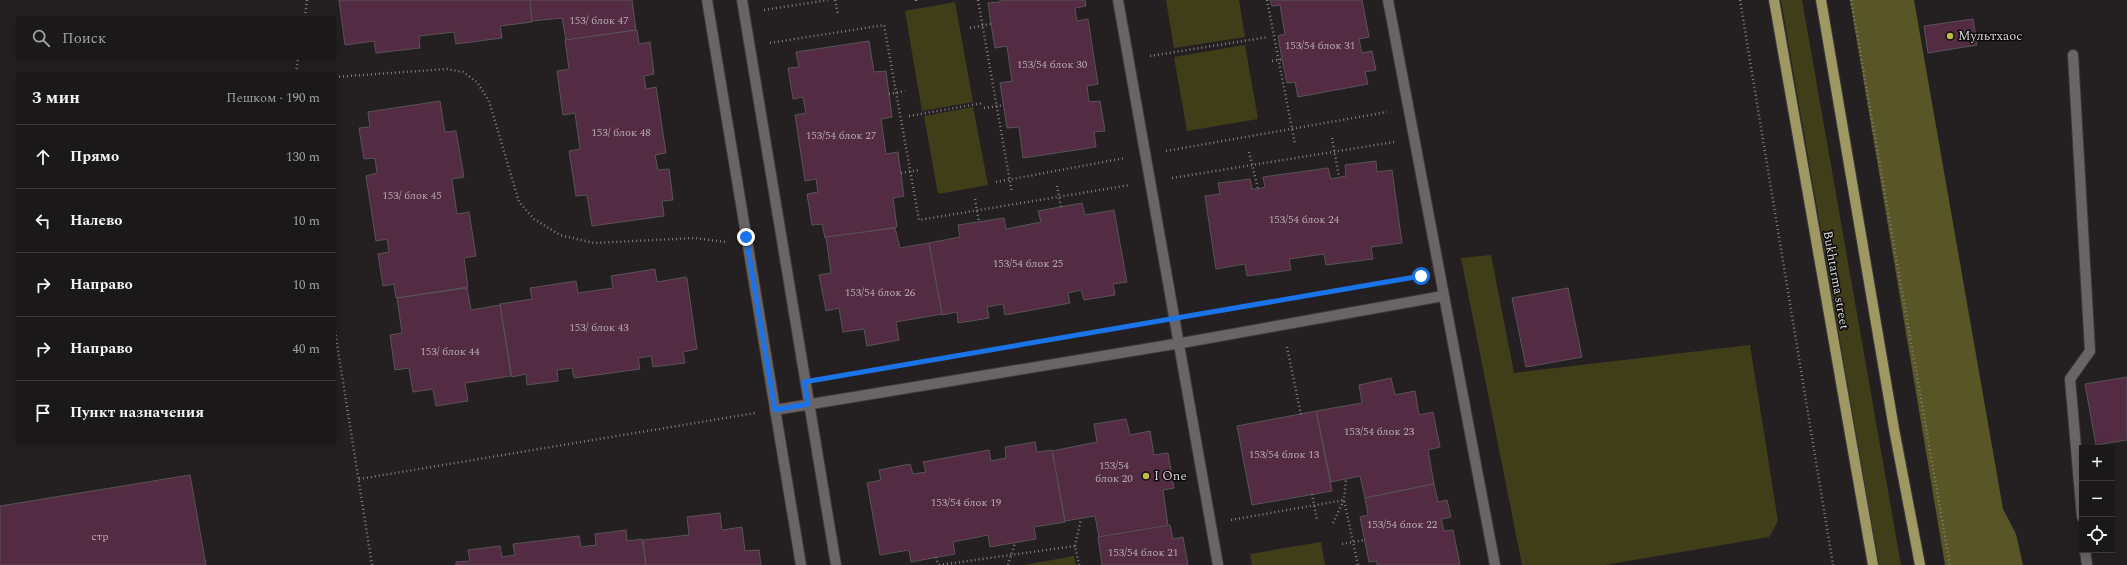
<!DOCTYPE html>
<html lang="ru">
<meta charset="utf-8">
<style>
:root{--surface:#1b181a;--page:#242123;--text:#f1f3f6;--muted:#a0a0a2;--line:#393739}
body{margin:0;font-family:Spectral,serif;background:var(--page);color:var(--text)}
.controls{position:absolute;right:12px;bottom:12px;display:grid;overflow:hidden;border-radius:0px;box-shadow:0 2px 10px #0003}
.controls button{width:36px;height:36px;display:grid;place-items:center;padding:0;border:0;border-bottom:1px solid var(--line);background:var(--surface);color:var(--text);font:20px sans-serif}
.stop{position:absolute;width:12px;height:12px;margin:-9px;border:3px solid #1a73e8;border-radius:50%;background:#fff}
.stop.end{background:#1a73e8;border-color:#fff;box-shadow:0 1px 4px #0008}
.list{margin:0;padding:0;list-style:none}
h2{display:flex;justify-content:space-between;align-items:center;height:52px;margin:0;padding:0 16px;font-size:17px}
h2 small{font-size:13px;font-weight:400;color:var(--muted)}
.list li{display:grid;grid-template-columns:26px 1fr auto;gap:12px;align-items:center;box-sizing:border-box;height:64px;padding:0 16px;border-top:1px solid var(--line)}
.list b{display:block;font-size:15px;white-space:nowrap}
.list em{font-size:13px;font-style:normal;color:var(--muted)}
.icon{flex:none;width:22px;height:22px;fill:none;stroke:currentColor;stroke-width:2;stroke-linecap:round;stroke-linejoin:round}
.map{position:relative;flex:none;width:2127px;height:565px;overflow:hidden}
.search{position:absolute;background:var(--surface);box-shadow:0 2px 10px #0003;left:16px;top:16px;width:320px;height:44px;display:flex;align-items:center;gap:10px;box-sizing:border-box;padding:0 14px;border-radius:0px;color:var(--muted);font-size:15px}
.panel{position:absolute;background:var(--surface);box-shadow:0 2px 10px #0003;left:16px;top:72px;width:320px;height:372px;border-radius:0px}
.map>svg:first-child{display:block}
</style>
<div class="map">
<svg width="2127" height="565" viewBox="0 0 2127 565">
<rect width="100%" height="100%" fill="#242022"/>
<g fill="#403e19">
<path d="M1166,0H1239L1245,37L1174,48Z"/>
<path d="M1781,0H1802L1901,565H1879Z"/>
<path d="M955,2L973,102L922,111L905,11Z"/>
<path d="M1245,45L1258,119L1187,131L1174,57Z"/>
<path d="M973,107L988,185L938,194L924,116Z"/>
<path d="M1491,255L1514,373L1750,345L1778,521L1769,537L1605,565H1522L1461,258Z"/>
<path d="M1321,542L1325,565H1252L1250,554Z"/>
<path d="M1074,556L1076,565H1024Z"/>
</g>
<path fill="#585626" d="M1850,0H1914L2003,509L2016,534L2023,565H1945Z"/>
<g fill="#532b43" stroke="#595356">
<path d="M339,0H530L532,22L500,26L502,38L456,44L454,32L419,36L420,48L376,53L374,41L345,45Z"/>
<path d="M530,0H632L636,30L566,40L562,18L532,21Z"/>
<path d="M1000,0H1085L1086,6L1075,8L1077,21L1088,19L1098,84L1087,86L1089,102L1100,101L1105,131L1094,132L1096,147L1023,158L1019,127L1007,128L1000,83L1012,81L1007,46L995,48L991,24L988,3L1000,2Z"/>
<path d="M1270,0H1362L1369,37L1359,39L1362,53L1372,51L1376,70L1365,72L1368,84L1298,97L1295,82L1287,83L1282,59L1278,36L1285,34L1280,5L1272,6Z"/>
<path d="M1973,19L1977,45L1928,53L1924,26Z"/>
<path d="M637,30L639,44L650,42L654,74L644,76L646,89L656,87L666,153L655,155L658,170L669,169L673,200L662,201L664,216L592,226L587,195L576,196L569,151L580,149L575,113L563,115L557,71L569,69L565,40Z"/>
<path d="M869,41L874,72L886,71L892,117L881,119L886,154L898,152L904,196L893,198L897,227L825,238L822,224L812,225L807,194L818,192L816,179L805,181L795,115L806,113L803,97L793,99L788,68L799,67L796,52Z"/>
<path d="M440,101L445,132L456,131L464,177L452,179L457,214L469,212L476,256L464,258L468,287L396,298L394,284L383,286L378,254L389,252L387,239L376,241L366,176L377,173L375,158L364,159L359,128L370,127L368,112Z"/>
<path d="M1376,161L1377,172L1392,170L1402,243L1371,247L1373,259L1326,265L1324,254L1289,259L1291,270L1247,276L1245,264L1216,269L1205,196L1220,194L1218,183L1250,179L1252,189H1258L1265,187L1263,177L1328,168L1331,179L1346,176L1345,165Z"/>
<path d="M1082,203L1085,215L1114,210L1127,282L1113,284L1115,295L1084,300L1081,290L1068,293L1070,303L1005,315L1003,304L987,307L989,318L958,323L957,312L942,315L929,243L960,237L958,225L1004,218L1006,229L1041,222L1038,211Z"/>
<path d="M895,228L900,248L929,243L942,314L896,322L899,340L867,346L864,329L843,332L839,308L826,311L819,275L831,273L826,237Z"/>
<path d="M655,269L657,282L686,277L687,279L697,349L683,352L685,363L653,367L651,356L638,358L640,369L574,378L572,368L557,370L558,381L527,385L526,374L512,377L500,304L532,299L530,288L576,281L578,293L613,288L611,276Z"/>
<path d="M467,288L471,310L500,305L511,376L465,383L468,401L436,406L433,389L413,392L409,368L395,370L390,335L402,333L397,298Z"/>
<path d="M1568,288L1582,357L1526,367L1512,298Z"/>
<path d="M2127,377V440L2096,445L2085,384Z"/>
<path d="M1391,378L1395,395L1415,391L1419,415L1433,412L1440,447L1428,450L1434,484L1365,498L1360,476L1331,482L1316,411L1362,403L1359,385Z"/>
<path d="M1316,411L1332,491L1252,505L1237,426Z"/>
<path d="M1126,419L1130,435L1150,431L1154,455L1168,453L1174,488L1163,490L1168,526L1099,537L1095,516L1065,521L1052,451L1097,442L1094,424Z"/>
<path d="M1035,442L1037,452L1052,450L1065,522L1034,527L1036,539L990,547L988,535L953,542L955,554L911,562L909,550L880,555L867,483L881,480L879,470L910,464L913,474L926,472L923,462L989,450L991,461L1006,458L1005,447Z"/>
<path d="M190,475L206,565H0V506Z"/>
<path d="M1434,484L1438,502L1447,500L1451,517L1441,519L1444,531L1453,530L1460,565H1377V561L1369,562L1360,517L1368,515L1365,498Z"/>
<path d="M720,513L722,530L742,527L745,551L759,550L761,565H646L643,540L689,535L687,517Z"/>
<path d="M1170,525L1173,539L1183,537L1188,565H1102L1098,537Z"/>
<path d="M626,530L627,541L642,539L646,565H456V562L470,561L468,550L500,546L502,557L515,555L513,544L579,536L581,547L596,545L595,534Z"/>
</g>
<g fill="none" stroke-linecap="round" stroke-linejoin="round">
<g stroke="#3d3a3c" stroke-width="12">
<g id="service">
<path d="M707,0L801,565"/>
<path d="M742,0L836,565"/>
<path d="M1118,0L1218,565"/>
<path d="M1388,0L1495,565"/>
<path d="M2073,55L2090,351L2070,379L2082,517"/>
<path d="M775,410L1193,341L1443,296"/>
<path d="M2085,550L2087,565"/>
</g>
</g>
<g stroke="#3d3a3c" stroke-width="12">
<g id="primary">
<path d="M1774,0L1873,565"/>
<path d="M1821,0L1894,429L1920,565"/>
</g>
</g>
<g stroke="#817e80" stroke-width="2.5" stroke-dasharray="1 3" stroke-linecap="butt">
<path d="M835,0L838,15"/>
<path d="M916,0V1"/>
<path d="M978,0L1012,193"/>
<path d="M1267,0L1295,144"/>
<path d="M1740,0L1833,565"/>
<path d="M1851,0L1950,565"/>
<path d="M764,10L828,0"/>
<path d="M305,17L307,0"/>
<path d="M970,28L991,24"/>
<path d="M770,43L884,25L919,220L1130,185"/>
<path d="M1150,56L1268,37"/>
<path d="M1272,61L1282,59"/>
<path d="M296,73L298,59"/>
<path d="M335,77L447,69L463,72L477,82L489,101L519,202L534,219L560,235L594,243L695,238L725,242"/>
<path d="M889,94L905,91"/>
<path d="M984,108L1004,105"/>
<path d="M909,116L983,103"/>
<path d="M1332,138L1339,177"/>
<path d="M1166,151L1387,112"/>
<path d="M1249,152L1258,189"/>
<path d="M901,173L919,170"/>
<path d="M1172,178L1394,142"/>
<path d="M996,182L1125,158"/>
<path d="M1057,186L1061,207"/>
<path d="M975,199L979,222"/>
<path d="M1195,315L1419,276"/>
<path d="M335,331L372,565"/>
<path d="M1287,347L1301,415"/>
<path d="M927,361L1153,322"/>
<path d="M359,479L755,413"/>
<path d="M1312,494L1317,520"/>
<path d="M1231,520L1344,500L1358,565"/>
<path d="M1333,523L1344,500L1346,479"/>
<path d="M1342,544L1364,540"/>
<path d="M1075,546L1081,519"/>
<path d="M936,557L938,565"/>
<path d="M939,565L1075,546L1079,565"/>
<path d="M1008,565L1015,543"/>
</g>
<use href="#service" stroke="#6a6467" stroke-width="10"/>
<use href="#primary" stroke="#9e9963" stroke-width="10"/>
</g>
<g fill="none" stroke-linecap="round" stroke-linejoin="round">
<path stroke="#1a73e8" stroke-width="5" d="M746,237L775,410L808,404L804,382L1421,276"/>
</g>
<g fill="#c2bd3f" stroke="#0c0a0b" stroke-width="1.5">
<circle cx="1950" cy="36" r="4"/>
<circle cx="1146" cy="476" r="4"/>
</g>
<g text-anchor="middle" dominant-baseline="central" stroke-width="3" stroke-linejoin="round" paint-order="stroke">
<g font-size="11" fill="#b6aab1">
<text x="599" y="20">153/ блок 47</text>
<text x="1320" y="45">153/54 блок 31</text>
<text x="1052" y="64">153/54 блок 30</text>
<text x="621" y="132">153/ блок 48</text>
<text x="841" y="135">153/54 блок 27</text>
<text x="412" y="195">153/ блок 45</text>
<text x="1304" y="219">153/54 блок 24</text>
<text x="1028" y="263">153/54 блок 25</text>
<text x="880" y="292">153/54 блок 26</text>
<text x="599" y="327">153/ блок 43</text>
<text x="450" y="351">153/ блок 44</text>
<text x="1379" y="431">153/54 блок 23</text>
<text x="1284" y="454">153/54 блок 13</text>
<text x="1114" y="465">153/54<tspan x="1114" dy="13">блок 20</tspan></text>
<text x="966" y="502">153/54 блок 19</text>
<text x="1402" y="524">153/54 блок 22</text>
<text x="100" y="536">стр</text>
<text x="1143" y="552">153/54 блок 21</text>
</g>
<g font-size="13" fill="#d7d4d6" stroke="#0c0a0b" text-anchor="start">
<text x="1958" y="36">Мультхаос</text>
<text x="1154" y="476">I One</text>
</g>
<g font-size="13" fill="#d7d4d6" stroke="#0c0a0b">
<text transform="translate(1836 280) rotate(80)">Bukhtarma street</text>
</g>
</g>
</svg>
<div class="controls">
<button>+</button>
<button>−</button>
<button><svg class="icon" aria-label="locate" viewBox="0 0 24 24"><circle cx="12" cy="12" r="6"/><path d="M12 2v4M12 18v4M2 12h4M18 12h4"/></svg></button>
</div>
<div class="stop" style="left:1421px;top:276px"></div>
<div class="stop end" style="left:746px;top:237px"></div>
<div class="search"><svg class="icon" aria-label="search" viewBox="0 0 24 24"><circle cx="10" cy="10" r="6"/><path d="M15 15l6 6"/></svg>Поиск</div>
<section class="panel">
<h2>3 мин<small>Пешком · 190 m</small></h2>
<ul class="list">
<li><svg class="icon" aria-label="ahead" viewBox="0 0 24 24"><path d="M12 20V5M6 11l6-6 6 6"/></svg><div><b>Прямо</b></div><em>130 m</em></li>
<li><svg class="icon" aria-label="left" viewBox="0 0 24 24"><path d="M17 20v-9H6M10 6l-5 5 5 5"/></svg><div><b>Налево</b></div><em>10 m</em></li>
<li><svg class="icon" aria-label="right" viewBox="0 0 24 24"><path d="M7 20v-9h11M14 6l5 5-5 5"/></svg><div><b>Направо</b></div><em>10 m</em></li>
<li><svg class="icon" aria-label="right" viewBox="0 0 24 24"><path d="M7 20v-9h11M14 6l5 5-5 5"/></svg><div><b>Направо</b></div><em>40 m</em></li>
<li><svg class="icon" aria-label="arrive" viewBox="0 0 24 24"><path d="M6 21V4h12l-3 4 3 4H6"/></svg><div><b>Пункт назначения</b></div></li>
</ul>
</section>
</div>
